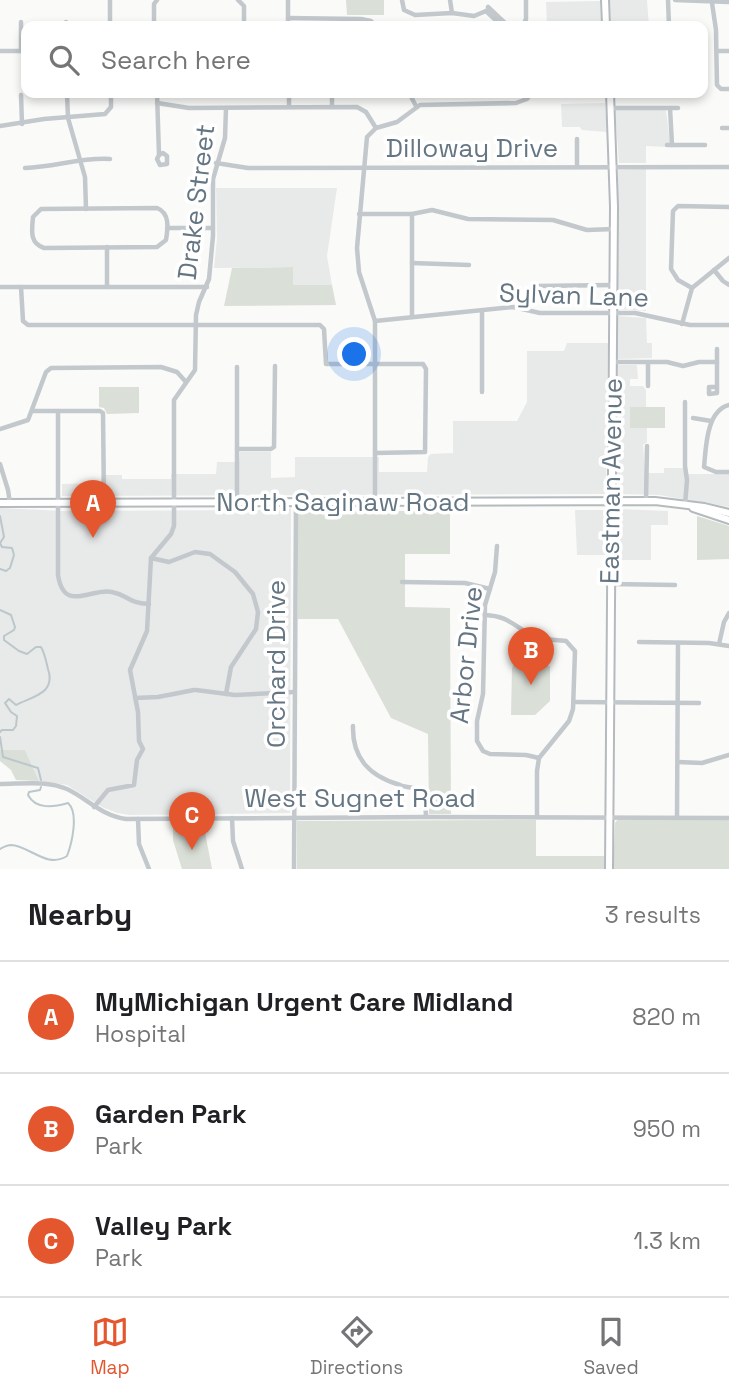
<!DOCTYPE html>
<style>
:root{--surface:#fff;--page:#f6f6f6;--text:#202124;--muted:#757577;--line:#e0e0e0;--accent:#e4572e}
body{margin:0;font-family:"Space Grotesk",sans-serif;background:var(--page);color:var(--text)}
.you{position:absolute;left:355px;top:355px;width:24px;height:24px;margin:-18px;border:5px solid #fff;border-radius:50%;background:#1a73e8;box-shadow:0 0 0 10px #1a73e833}
.badge{display:grid;place-items:center;width:46px;height:46px;border-radius:50%;background:var(--accent);color:#fff;font-size:23px;font-weight:700}
.pin{position:absolute;translate:-50% -58px;filter:drop-shadow(0 2px 4px #0008)}
.pin::after{content:'';position:absolute;top:37px;width:24px;height:21px;background:inherit;clip-path:polygon(0 0,100% 0,50% 100%)}
.list{margin:0;padding:0;list-style:none}
h2{display:flex;justify-content:space-between;align-items:center;height:91px;margin:0;padding:0 28px;font-size:30px}
h2 small{font-size:23px;font-weight:400;color:var(--muted)}
.list li{display:grid;grid-template-columns:46px 1fr auto;gap:21px;align-items:center;box-sizing:border-box;height:112px;padding:0 28px;border-top:2px solid var(--line)}
.list b{display:block;font-size:26px;white-space:nowrap}
.list p{margin:0;font-size:23px;white-space:nowrap;color:var(--muted)}
.list em{font-size:23px;font-style:normal;color:var(--muted)}
.icon{flex:none;width:38px;height:38px;fill:none;stroke:currentColor;stroke-width:2;stroke-linecap:round;stroke-linejoin:round}
.map{position:relative;flex:none;width:729px;height:869px;overflow:hidden}
.search{position:absolute;background:var(--surface);box-shadow:0 4px 10px #0003;left:21px;right:21px;top:21px;height:77px;display:flex;align-items:center;gap:18px;box-sizing:border-box;padding:0 24px;border-radius:14px;color:var(--muted);font-size:26px}
.sheet{height:427px;background:var(--surface)}
nav{display:flex;justify-content:space-around;align-items:center;box-sizing:border-box;height:98px;border-top:2px solid var(--line);background:var(--surface);font-size:19px;color:var(--muted)}
nav a{display:grid;justify-items:center;gap:4px}
nav .on{color:var(--accent)}
.map>svg:first-child{display:block}
</style>
<div class="map">
<svg width="729" height="869" viewBox="0 0 729 869">
<rect width="100%" height="100%" fill="#fafaf8"/>
<g fill="#e8e9e9">
<path d="M609,0H647L649,26H611Z"/>
<path d="M600,1L601,26H547L546,2Z"/>
<path d="M605,103L607,132L582,130L580,127H562L561,104Z"/>
<path d="M615,110H666L670,144L666,147L646,146V163H619Z"/>
<path d="M646,169V311L617,309L618,170Z"/>
<path d="M216,188H337L327,256L332,285H292V267L214,268L217,238Z"/>
<path d="M617,316L646,318L647,343H652V358L617,359Z"/>
<path d="M567,343H608L606,494L62,496V484L101,483L102,475H122V479H171V474H216L217,462H239L240,452H271V478L295,477V457H379V472H427L428,457L431,454L453,453V421H517L527,402V351H564Z"/>
<path d="M617,365H637L638,379H630V386H643L646,390V407H630V427L647,428V442L643,445L645,473H664V468H685L688,474H729V507L659,495L618,494L615,490Z"/>
<path d="M0,508L63,511L281,510L291,508L290,813L130,815L117,813L102,807L67,785L39,781L25,750H0Z"/>
<path d="M618,509L668,511V525H651V560H615Z"/>
<path d="M575,510H605V555H577Z"/>
</g>
<g fill="#dadfd7">
<path d="M346,0H384V15H347Z"/>
<path d="M293,267V285H332L336,305L224,306L232,268Z"/>
<path d="M99,387H139V413L107,414L104,408L99,407Z"/>
<rect x="630" y="407" width="35" height="21"/>
<path d="M298,509L316,511H450V554H405V607L450,608L451,814H429L428,734L391,718L338,619H298Z"/>
<path d="M697,516L729,526V559L697,560Z"/>
<path d="M515,657L535,666H550V701L535,715H511L512,669Z"/>
<path d="M0,750H25L39,781L16,780L11,770L0,761Z"/>
<path d="M618,819H729V869H613L615,823Z"/>
<path d="M536,820V856H605V869H297V821Z"/>
<path d="M173,822H203L212,869H182L173,840Z"/>
</g>
<g fill="none" stroke-linecap="round" stroke-linejoin="round">
<g stroke="#bbc7cb" stroke-width="2">
<path d="M0,516L4,537L0,543L2,547L12,548L14,555L10,568L6,571L0,569"/>
<path d="M0,610L11,615L15,627L14,630L4,636V640L19,651L27,654L36,647H41C45,654 46,661 48,669C56,693 34,696 16,705L9,699L5,703L11,712L17,716L16,726L13,730H2L0,732"/>
<path d="M0,737L3,757L38,768L41,780"/>
<path d="M0,849C4,847 7,845 11,845C30,846 47,869 67,856C72,843 79,813 68,803C54,807 36,810 28,795L29,792L40,790L41,787"/>
</g>
<g stroke="#b5babe" stroke-width="10">
<g id="major">
<path d="M605,0L606,26"/>
<path d="M0,503L655,501L704,507L729,513"/>
<path d="M693,508L729,520"/>
<path d="M609,869L614,207L610,93"/>
</g>
</g>
<g stroke="#c3c8cc" stroke-width="4.5">
<path d="M110,0V26"/>
<path d="M238,0L244,6V26"/>
<path d="M288,0V26"/>
<path d="M402,0L404,10L415,15L452,13L474,16L486,11"/>
<path d="M450,0L452,13"/>
<path d="M668,0L669,26"/>
<path d="M675,0L729,2"/>
<path d="M712,3L716,30L717,85L721,89H729"/>
<path d="M488,7L506,24L512,26"/>
<path d="M486,11L502,26"/>
<path d="M288,18L361,19L371,21L376,26"/>
<path d="M21,22V51"/>
<path d="M66,22V26"/>
<path d="M154,26V4L157,0"/>
<path d="M523,26L526,19V0"/>
<path d="M0,51H26"/>
<path d="M717,51H729"/>
<path d="M157,93L159,155L157,159L160,165L167,164V156L163,153L159,155"/>
<path d="M289,93V107"/>
<path d="M332,93V106"/>
<path d="M409,93L416,106"/>
<path d="M67,94L68,118L85,177L86,209"/>
<path d="M21,95L22,124"/>
<path d="M157,103L189,108L357,107L366,112L376,128"/>
<path d="M610,108H678"/>
<path d="M670,108L672,145"/>
<path d="M0,126L44,119L105,114L111,107V93"/>
<path d="M722,128H729"/>
<path d="M577,139V166"/>
<path d="M667,145H705"/>
<path d="M216,163L248,168L729,167"/>
<path d="M25,168C55,167 82,157 110,159"/>
<path d="M157,208C170,213 168,228 166,240L157,247L44,248C29,243 32,230 33,217L41,209Z"/>
<path d="M359,214H412L432,210L468,219L553,220L587,230L614,229"/>
<path d="M412,214V317"/>
<path d="M167,228H213"/>
<path d="M107,247V287"/>
<path d="M412,263L469,265"/>
<path d="M714,270L723,281L729,285"/>
<path d="M536,286L613,285"/>
<path d="M0,287H207"/>
<path d="M21,287L23,321L28,325H320L324,329L326,364H423L426,369L425,452L375,453"/>
<path d="M692,288L678,280L671,269L673,211L678,206L729,207"/>
<path d="M482,312V392"/>
<path d="M375,321L513,307L540,313H635L690,325H729"/>
<path d="M682,324L692,288L729,258"/>
<path d="M613,362H667L683,366L699,362H717V393L709,394V387H717"/>
<path d="M717,362V349"/>
<path d="M237,367V502"/>
<path d="M648,386V362"/>
<path d="M685,402V466L687,480L685,505H687"/>
<path d="M729,405C706,411 706,448 704,467L716,472H729"/>
<path d="M32,411H100L103,413L104,503"/>
<path d="M58,411V575C64,614 92,587 112,592C128,595 127,603 149,604"/>
<path d="M693,418L711,421"/>
<path d="M0,429L28,420L46,372L51,368L161,367L177,372L186,382"/>
<path d="M237,449H271L274,447L275,366"/>
<path d="M0,464L8,490L10,503"/>
<path d="M646,501L647,446"/>
<path d="M375,502V321L359,272L357,248L367,137L376,128L397,122L420,105L516,103L527,99L531,93"/>
<path d="M497,546L495,572L485,605L483,694L477,721V741L483,751L490,754L526,755L539,758"/>
<path d="M151,558L169,562L195,552L210,554L235,572L253,594L258,612L256,629L231,667L226,694"/>
<path d="M402,582L465,583L490,589"/>
<path d="M611,584L675,585"/>
<path d="M485,615C509,616 513,626 532,635C543,641 555,639 566,641L575,651L573,709L569,721L539,758L537,771V817"/>
<path d="M639,642L709,643L729,646"/>
<path d="M719,644L724,622L729,613"/>
<path d="M196,690L235,695L295,692"/>
<path d="M135,698L158,697L194,690"/>
<path d="M574,702L699,703"/>
<path d="M353,726C352,758 369,776 400,785C407,788 414,787 422,790L425,796L426,817"/>
<path d="M678,762L702,763L729,755"/>
<path d="M0,784C21,784 47,780 67,789C88,799 102,816 126,819L426,817L729,818"/>
<path d="M94,807L108,790L134,785L137,760L143,749L139,741L138,712L130,670L147,631L151,558L171,534L174,526V400L195,370L196,315L199,302L209,279L213,236V179L225,138L226,108"/>
<path d="M232,818L233,841L242,869"/>
<path d="M677,818L678,643"/>
<path d="M138,819L139,844L149,869"/>
<path d="M294,869L296,502"/>
</g>
<use href="#major" stroke="#fff" stroke-width="6"/>
</g>
<g text-anchor="middle" dominant-baseline="central" stroke-width="7" stroke-linejoin="round" paint-order="stroke">
<g font-size="26" fill="#657683" stroke="#fff">
<text x="472" y="148">Dilloway Drive</text>
<text transform="translate(196 202) rotate(-83)">Drake Street</text>
<text transform="translate(574 295) rotate(2)">Sylvan Lane</text>
<text transform="translate(611 481) rotate(-89)">Eastman Avenue</text>
<text x="343" y="502">North Saginaw Road</text>
<text transform="translate(466 655) rotate(-84)">Arbor Drive</text>
<text transform="translate(276 664) rotate(-90)">Orchard Drive</text>
<text x="360" y="798">West Sugnet Road</text>
</g>
</g>
</svg>
<div class="you"></div>
<div class="pin badge" style="left:93px;top:538px">A</div>
<div class="pin badge" style="left:531px;top:685px">B</div>
<div class="pin badge" style="left:192px;top:850px">C</div>
<div class="search"><svg class="icon" aria-label="search" viewBox="0 0 24 24"><circle cx="10" cy="10" r="6"/><path d="M15 15l6 6"/></svg>Search here</div>
</div>
<section class="sheet">
<h2>Nearby<small>3 results</small></h2>
<ul class="list">
<li><span class="badge">A</span><div><b>MyMichigan Urgent Care Midland</b><p>Hospital</p></div><em>820 m</em></li>
<li><span class="badge">B</span><div><b>Garden Park</b><p>Park</p></div><em>950 m</em></li>
<li><span class="badge">C</span><div><b>Valley Park</b><p>Park</p></div><em>1.3 km</em></li>
</ul>
</section>
<nav>
<a class="on"><svg class="icon" aria-label="map" viewBox="0 0 24 24"><path d="M3 6l6-2 6 2 6-2v14l-6 2-6-2-6 2zM9 4v14M15 6v14"/></svg>Map</a>
<a><svg class="icon" aria-label="directions" viewBox="0 0 24 24"><path d="M12 3l9 9-9 9-9-9zM9 14v-3h6M13 9l2 2-2 2"/></svg>Directions</a>
<a><svg class="icon" aria-label="saved" viewBox="0 0 24 24"><path d="M7 4h10v16l-5-4-5 4z"/></svg>Saved</a>
</nav>
